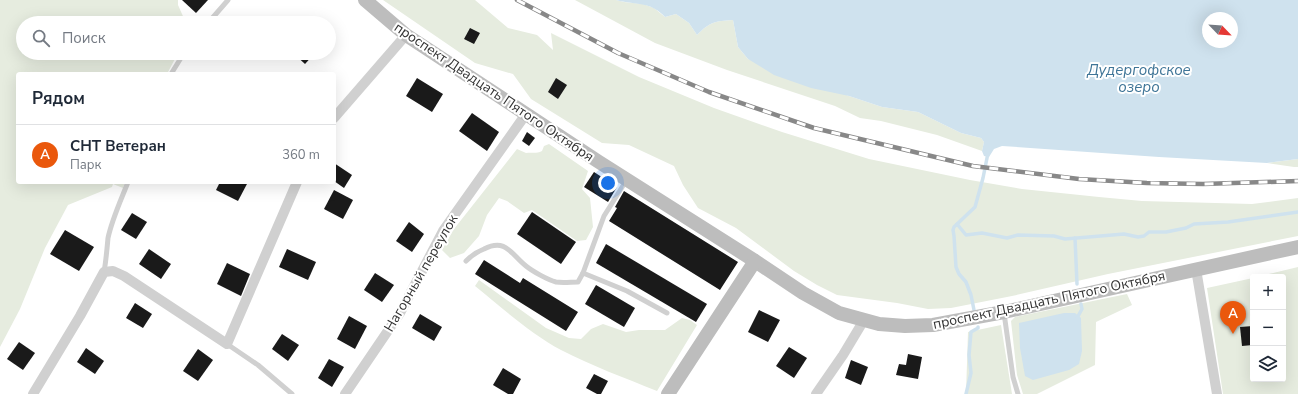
<!DOCTYPE html>
<html lang="ru">
<meta charset="utf-8">
<style>
:root{--surface:#fff;--page:#f2f2f3;--text:#1f2937;--muted:#747a83;--line:#e0e1e3;--accent:#ea580c}
body{margin:0;font-family:"Nunito Sans",sans-serif;background:var(--page);color:var(--text)}
.controls{position:absolute;right:12px;bottom:12px;display:grid;overflow:hidden;border-radius:4px;box-shadow:0 4px 16px #0002}
.controls button{width:36px;height:36px;display:grid;place-items:center;padding:0;border:0;border-bottom:1px solid var(--line);background:var(--surface);color:var(--text);font:20px sans-serif}
.compass{position:absolute;left:1202px;top:12px;width:36px;height:36px;border-radius:50%;background:var(--surface);box-shadow:0 4px 16px #0002;rotate:115deg}
.you{position:absolute;left:608px;top:183px;width:14px;height:14px;margin:-10px;border:3px solid #fff;border-radius:50%;background:#1a73e8;box-shadow:0 0 0 6px #1a73e833}
.badge{display:grid;place-items:center;width:26px;height:26px;border-radius:50%;background:var(--accent);color:#fff;font-size:13px;font-weight:700}
.pin{position:absolute;translate:-50% -33px;filter:drop-shadow(0 1px 2px #0008)}
.pin::after{content:'';position:absolute;top:21px;width:14px;height:12px;background:inherit;clip-path:polygon(0 0,100% 0,50% 100%)}
.list{margin:0;padding:0;list-style:none}
h2{display:flex;justify-content:space-between;align-items:center;height:52px;margin:0;padding:0 16px;font-size:17px}
h2 small{font-size:13px;font-weight:400;color:var(--muted)}
.list li{display:grid;grid-template-columns:26px 1fr auto;gap:12px;align-items:center;box-sizing:border-box;height:60px;padding:0 16px;border-top:1px solid var(--line)}
.list b{display:block;font-size:15px;white-space:nowrap}
.list p{margin:0;font-size:13px;white-space:nowrap;color:var(--muted)}
.list em{font-size:13px;font-style:normal;color:var(--muted)}
.icon{flex:none;width:22px;height:22px;fill:none;stroke:currentColor;stroke-width:2;stroke-linecap:round;stroke-linejoin:round}
.map{position:relative;flex:none;width:1298px;height:394px;overflow:hidden}
.search{position:absolute;background:var(--surface);box-shadow:0 4px 16px #0002;left:16px;top:16px;width:320px;height:44px;display:flex;align-items:center;gap:10px;box-sizing:border-box;padding:0 14px;border-radius:22px;color:var(--muted);font-size:15px}
.panel{position:absolute;background:var(--surface);box-shadow:0 4px 16px #0002;left:16px;top:72px;width:320px;height:112px;border-radius:4px}
.map>svg:first-child{display:block}
</style>
<div class="map">
<svg width="1298" height="394" viewBox="0 0 1298 394">
<rect width="100%" height="100%" fill="#fff"/>
<g fill="#e6ecdf">
<path d="M0,0H178V5L186,23H23V53H178L167,74H18V182H125L123,188L113,184L112,187L68,205L45,248L20,309L0,347Z"/>
<path d="M383,0H475L508,28L537,35L553,50L551,33L639,77L714,108L782,132L869,159L970,180L1022,189L1099,197L1142,201L1252,204L1298,198V236L1108,274L1012,296L951,308L928,309L897,303L837,295L817,285L794,271L736,228L698,208L683,185L674,166L629,145L602,143L531,99L513,74L475,63Z"/>
<path d="M575,0H616L624,2L643,4L654,8L665,17L676,14L689,23L697,35C710,22 715,21 733,20L738,47L748,59L849,96L882,107L918,112L961,133L981,138L984,142L982,151L937,135L881,121L860,118L835,106L727,70L655,43Z"/>
<path d="M549,144L588,171L582,189L590,198L593,227L586,240L577,241L532,210L524,213L507,201L499,198L487,215L479,236L464,253L450,258L442,250L454,229L517,149L526,153C532,152 536,154 542,151L544,146Z"/>
<path d="M1298,159V167H1294L1267,163Z"/>
<path d="M1298,267V394H1223L1207,288L1253,278V379H1283V277H1256Z"/>
<path d="M479,280L546,328L569,338L581,339L591,329L603,324L626,332L639,330H665L682,318L690,320L697,325L657,391C625,378 592,366 561,350C530,333 502,308 475,286Z"/>
<path d="M1127,294L1132,305L1096,322L1095,365L1037,394H1023L1017,375L1011,321L1015,317Z"/>
<path d="M1001,325L1012,394H966L968,332Z"/>
</g>
<g fill="#cfe2ee" fill-rule="evenodd">
<path d="M616,0H1298V159L1267,163L1159,157L1002,146L994,149L989,157L984,156L982,151L984,142L981,138L961,133L918,112L882,107L849,96L811,88L774,75L748,59L738,47L733,20C715,21 710,22 697,35L689,23L676,14L665,17C662,14 659,11 655,9C644,2 628,4 616,0ZM1208,18H1232V42H1208Z"/>
<path d="M1064,313H1075L1081,318L1082,351L1079,364L1069,370L1033,380L1025,376L1020,348L1019,323Z"/>
</g>
<g fill="none" stroke-linecap="round" stroke-linejoin="round">
<g stroke="#cfe2ee" stroke-width="3.5">
<path d="M957,224L966,235L982,233L1007,238L1018,235L1054,236L1065,239L1124,234L1138,237L1144,236L1149,232H1166L1186,228L1194,224L1228,222L1298,212"/>
<path d="M1075,238L1077,284"/>
<path d="M974,310L971,295L966,282L959,274L956,267L954,236L953,230L954,227L975,207L983,178L988,153"/>
<path d="M1077,318L1082,309L1081,304"/>
<path d="M966,394L971,373L969,355L971,332L978,328V327"/>
</g>
</g>
<g fill="#1a1a1a">
<path d="M182,0H208L196,13Z"/>
<path d="M470,28L480,33L474,44L464,39Z"/>
<path d="M293,53H315L305,64Z"/>
<path d="M417,78L443,94L432,112L406,96Z"/>
<path d="M556,78L567,85L558,99L548,92Z"/>
<path d="M472,113L499,132L487,151L459,131Z"/>
<path d="M527,132L535,138L529,146L522,141Z"/>
<path d="M334,163L352,175L344,188L334,181Z"/>
<path d="M594,172L617,187L608,202L584,187Z"/>
<path d="M220,182H248L238,201L216,190Z"/>
<path d="M334,190L353,200L343,219L324,209Z"/>
<path d="M624,191L738,262L720,290L609,221L617,208L615,207Z"/>
<path d="M532,212L576,242L561,264L517,234Z"/>
<path d="M132,213L147,222L136,239L121,230Z"/>
<path d="M409,222L424,234L412,252L396,241Z"/>
<path d="M65,230L94,247L79,271L50,254Z"/>
<path d="M606,244L707,304L696,322L596,263Z"/>
<path d="M149,249L171,264L161,279L139,264Z"/>
<path d="M287,249L316,262L308,280L279,267Z"/>
<path d="M484,260L520,283L523,278L578,312L566,331L475,274Z"/>
<path d="M227,263L250,274L241,296L217,284Z"/>
<path d="M375,273L394,285L382,302L364,290Z"/>
<path d="M596,285L635,308L624,327L585,304Z"/>
<path d="M135,303L152,314L143,328L126,318Z"/>
<path d="M759,310L780,320L768,342L748,332Z"/>
<path d="M420,314L442,327L434,341L412,328Z"/>
<path d="M349,316L367,326L355,349L337,339Z"/>
<path d="M1253,326V345L1242,346L1240,327Z"/>
<path d="M282,334L299,345L288,361L272,349Z"/>
<path d="M19,342L35,353L23,370L7,359Z"/>
<path d="M789,347L807,358L794,378L776,366Z"/>
<path d="M86,348L104,361L95,374L77,362Z"/>
<path d="M198,349L213,360L198,381L183,371Z"/>
<path d="M908,354L922,357L918,379L896,375L899,364L906,365Z"/>
<path d="M329,359L344,367L332,387L318,378Z"/>
<path d="M851,360L868,367L861,385L845,378Z"/>
<path d="M503,368L521,379L513,394H508L493,385Z"/>
<path d="M594,374L608,381L601,394H597L586,388Z"/>
</g>
<g fill="none" stroke-linecap="round" stroke-linejoin="round">
<g stroke="#d0d0d0" stroke-width="5">
<path d="M208,23L228,0"/>
<path d="M171,74L184,53"/>
<path d="M466,261C472,255 476,252 484,249C506,238 511,254 526,266C532,271 548,280 556,282C563,283 571,282 578,282L583,273L604,216L626,181"/>
<path d="M104,272C106,261 107,249 108,238C112,219 121,200 128,182"/>
<path d="M583,273L627,291L667,313"/>
<path d="M1004,313L1013,377L1018,394"/>
<path d="M227,344L258,365L292,394"/>
</g>
<g stroke="#d0d0d0" stroke-width="10">
<path d="M334,118L406,35"/>
<path d="M1196,269L1217,394"/>
<path d="M33,394L80,316L104,272L113,271L124,276L227,344L297,182"/>
<path d="M345,394L400,313L443,231L526,114"/>
<path d="M816,394L843,355L864,320"/>
</g>
<g stroke="#bdbdbd" stroke-width="14">
<path d="M365,0L406,35L599,162L755,261L803,293L839,313L879,324L905,326L933,325L1004,312L1298,247"/>
<path d="M668,394L755,261"/>
</g>
<g stroke="#888" stroke-width="4.5">
<path id="rail" d="M517,0L618,53L709,92L814,128L973,166L1079,179L1147,183L1203,184L1298,181"/>
</g>
<use href="#rail" stroke="#fff" stroke-width="3" stroke-dasharray="9" stroke-linecap="butt"/>
</g>
<g text-anchor="middle" dominant-baseline="central" stroke-width="4" stroke-linejoin="round" paint-order="stroke">
<g font-size="14" fill="#333" stroke="#fff">
<text transform="translate(494 92) rotate(34)">проспект Двадцать Пятого Октября</text>
<text transform="translate(421 273) rotate(-60)">Нагорный переулок</text>
<text transform="translate(1049 300) rotate(-12)">проспект Двадцать Пятого Октября</text>
</g>
<g font-size="15" font-style="italic" fill="#3f7597" stroke="#fff">
<text x="1139" y="70">Дудергофское<tspan x="1139" dy="17">озеро</tspan></text>
</g>
</g>
</svg>
<div class="controls">
<button>+</button>
<button>−</button>
<button><svg class="icon" aria-label="layers" viewBox="0 0 24 24"><path d="M12 4l9 5-9 5-9-5zM3 14l9 5 9-5"/></svg></button>
</div>
<svg class="compass" viewBox="-18 -18 36 36"><path d="M0-13l5 13h-10z" fill="#e53935"/><path d="M0 13l5-13h-10z" fill="#747a83"/></svg>
<div class="you"></div>
<div class="pin badge" style="left:1233px;top:334px">A</div>
<div class="search"><svg class="icon" aria-label="search" viewBox="0 0 24 24"><circle cx="10" cy="10" r="6"/><path d="M15 15l6 6"/></svg>Поиск</div>
<section class="panel">
<h2>Рядом<small></small></h2>
<ul class="list">
<li><span class="badge">A</span><div><b>СНТ Ветеран</b><p>Парк</p></div><em>360 m</em></li>
</ul>
</section>
</div>
